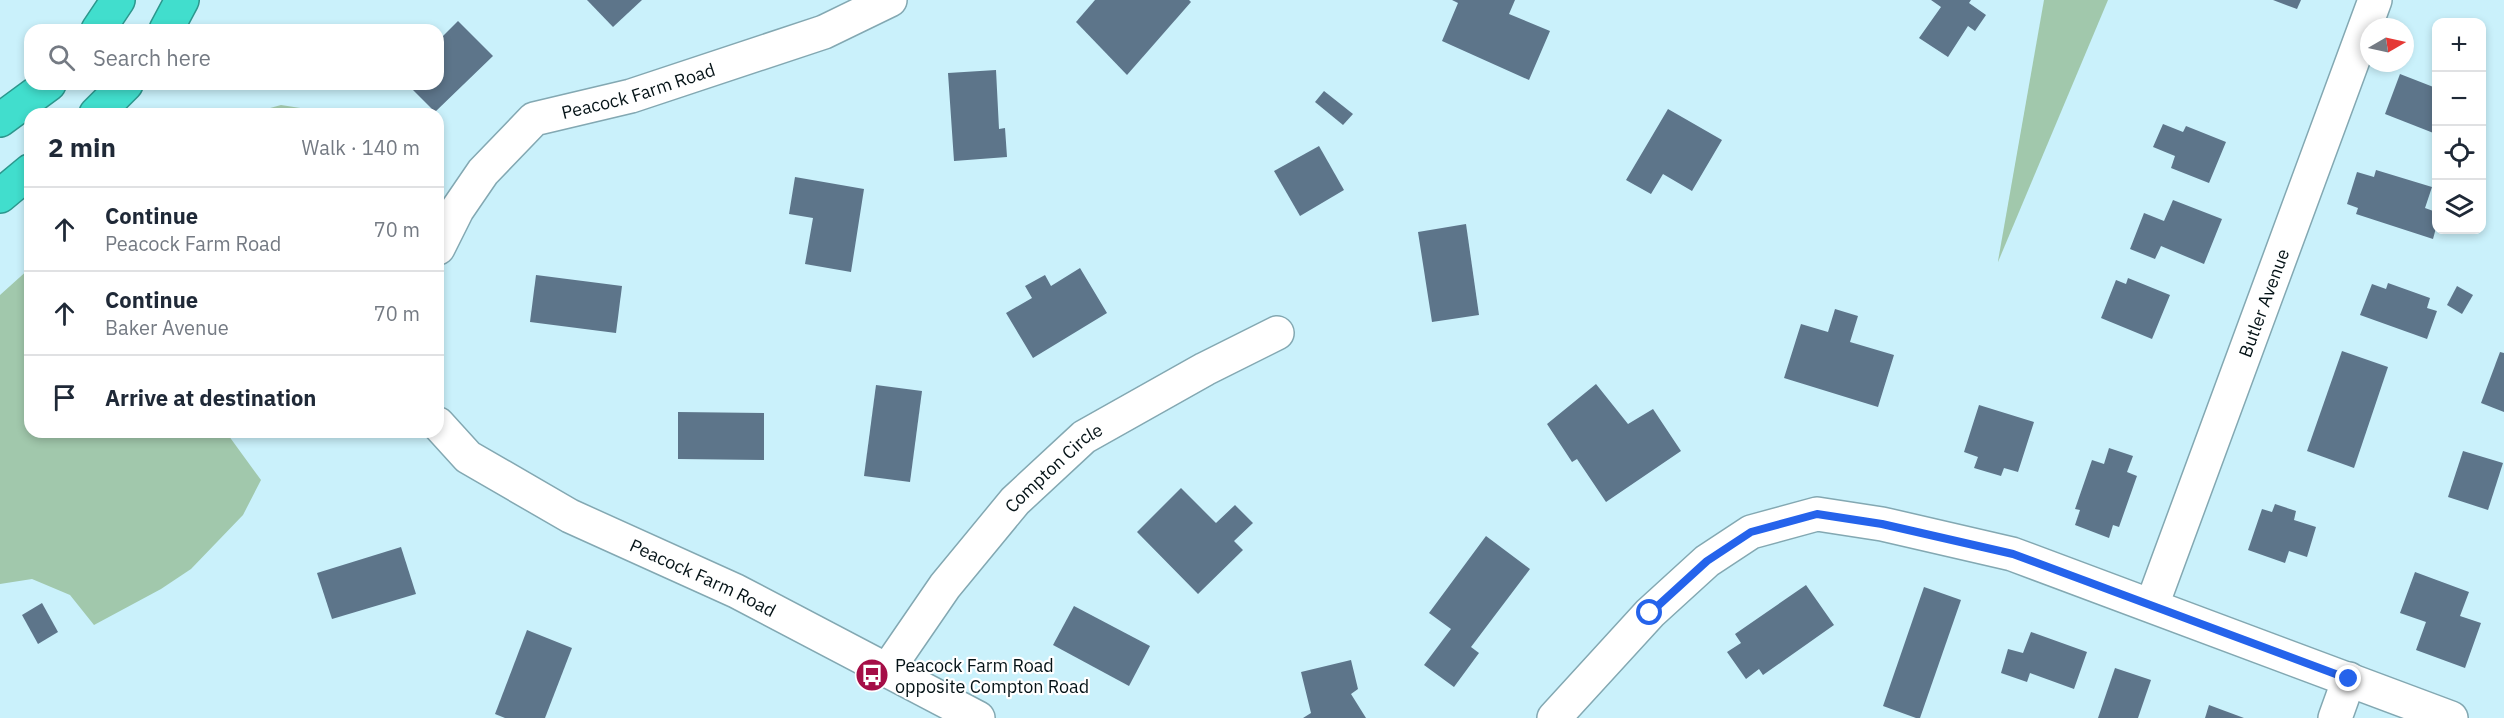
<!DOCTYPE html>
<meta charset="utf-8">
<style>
:root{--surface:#fff;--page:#f6f6f7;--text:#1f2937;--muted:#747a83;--line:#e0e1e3}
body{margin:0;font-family:"IBM Plex Sans",sans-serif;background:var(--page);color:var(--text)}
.controls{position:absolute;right:18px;top:18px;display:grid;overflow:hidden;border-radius:12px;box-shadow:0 3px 9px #0003}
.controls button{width:54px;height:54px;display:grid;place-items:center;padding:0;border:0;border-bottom:2px solid var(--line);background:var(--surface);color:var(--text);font:30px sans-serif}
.compass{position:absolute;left:2360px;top:18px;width:54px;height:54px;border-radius:50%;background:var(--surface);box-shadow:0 3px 9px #0003;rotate:81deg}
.stop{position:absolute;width:18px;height:18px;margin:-14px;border:4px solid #2563eb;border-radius:50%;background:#fff}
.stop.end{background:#2563eb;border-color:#fff;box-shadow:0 2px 6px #0008}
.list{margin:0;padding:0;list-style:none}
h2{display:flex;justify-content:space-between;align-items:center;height:78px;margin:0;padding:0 24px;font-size:26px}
h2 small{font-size:20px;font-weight:400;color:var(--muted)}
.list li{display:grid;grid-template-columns:39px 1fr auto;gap:18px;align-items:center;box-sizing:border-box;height:84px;padding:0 24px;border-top:2px solid var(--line)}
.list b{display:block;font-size:22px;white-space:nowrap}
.list p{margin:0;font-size:20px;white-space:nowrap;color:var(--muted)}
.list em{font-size:20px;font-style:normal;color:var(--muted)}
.icon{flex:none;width:33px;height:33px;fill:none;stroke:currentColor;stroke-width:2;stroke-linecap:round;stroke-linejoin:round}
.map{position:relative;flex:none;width:2504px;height:718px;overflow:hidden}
.search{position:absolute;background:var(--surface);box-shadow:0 3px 9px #0003;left:24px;top:24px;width:420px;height:66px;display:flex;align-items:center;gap:15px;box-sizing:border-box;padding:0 21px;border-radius:18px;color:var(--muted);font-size:22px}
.panel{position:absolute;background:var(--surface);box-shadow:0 3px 9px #0003;left:24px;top:108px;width:420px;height:330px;border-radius:18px}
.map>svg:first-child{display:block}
</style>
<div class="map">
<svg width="2504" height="718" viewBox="0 0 2504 718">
<rect width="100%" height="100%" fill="#caf1fb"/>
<g fill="#a1c8ac">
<path d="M2044,0H2108L1998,262V261Z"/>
<path d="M281,105L339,114H249Z"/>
<path d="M30,268V432H226L261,480L243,515L191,569L161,589L94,625L70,595L32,579L0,584V295Z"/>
</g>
<g fill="#5d758a">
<path d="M587,0H642L613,27Z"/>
<path d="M1095,0H1189L1191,2L1127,75L1076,22Z"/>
<path d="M1452,0H1515L1509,14L1550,31L1529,80L1442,41L1458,3Z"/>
<path d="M1931,0H1971L1969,3L1986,15L1975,31L1968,26L1948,57L1919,38L1941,7Z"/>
<path d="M2273,0H2301L2297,9Z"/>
<path d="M458,21L493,56L435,112L407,84H438V41Z"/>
<path d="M996,70L999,129L1005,128L1007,157L954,161L948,73Z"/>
<path d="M2400,74L2436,88V134L2385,114Z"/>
<path d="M1324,91L1353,114L1343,125L1315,102Z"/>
<path d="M1668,109L1722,140L1692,191L1663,174L1651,194L1626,180Z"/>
<path d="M2163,124L2183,132L2186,126L2226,142L2209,183L2171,168L2175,156L2153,147Z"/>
<path d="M1319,146L1344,190L1300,216L1274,171Z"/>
<path d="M2376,170L2432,187L2425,208L2436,212V228L2433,239L2356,214L2358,208L2347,204L2357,172L2374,177Z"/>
<path d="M795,177L864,189L851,272L805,264L813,218L789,214Z"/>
<path d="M2173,200L2222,219L2204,264L2161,246L2155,259L2130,249L2144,213L2164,221Z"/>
<path d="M1466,224L1479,315L1432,322L1418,232Z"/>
<path d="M1080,268L1107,313L1033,358L1006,313L1032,298L1025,286L1045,275L1051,286Z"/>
<path d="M536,275L622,286L616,333L530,322Z"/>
<path d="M2128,278L2170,295L2152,339L2101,318L2116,280L2126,284Z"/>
<path d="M2388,283L2430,298L2427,308L2437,311L2427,339L2360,315L2372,284L2386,289Z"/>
<path d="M2457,286L2473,295L2462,314L2447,305Z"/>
<path d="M1835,309L1858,316L1850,342L1894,355L1878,407L1784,378L1801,324L1828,332Z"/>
<path d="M2342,351L2388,367L2354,468L2307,451Z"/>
<path d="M2500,352L2504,353V412L2481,403Z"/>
<path d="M1596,384L1628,424L1653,409L1681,451L1606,502L1577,459L1572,462L1547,424Z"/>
<path d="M876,385L922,391L910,482L864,476Z"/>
<path d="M1979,405L2034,422L2018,472L2004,468L2001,476L1974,468L1978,457L1964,452Z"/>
<path d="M678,412L764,413V460L678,459Z"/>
<path d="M2109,448L2133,456L2127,472L2137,476L2119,527L2113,525L2109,538L2075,525L2080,510L2075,509L2092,460L2104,464Z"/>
<path d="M2463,451L2503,463L2488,510L2448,497Z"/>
<path d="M1181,488L1216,523L1235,505L1253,523L1234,541L1243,550L1198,594L1137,532Z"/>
<path d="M2275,504L2296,511L2294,520L2316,527L2307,557L2289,551L2285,563L2248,550L2262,509L2272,512Z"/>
<path d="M1486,536L1530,569L1471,647L1479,653L1454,687L1424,665L1451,629L1429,613Z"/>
<path d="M401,547L416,594L332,619L317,573Z"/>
<path d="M2415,572L2469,592L2460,616L2481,623L2465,668L2416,650L2426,622L2400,613Z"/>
<path d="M1806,585L1834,625L1763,675L1759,669L1746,679L1727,652L1741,643L1735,634Z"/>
<path d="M1924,587L1961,600L1920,718H1916L1883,706Z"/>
<path d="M42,603L58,632L38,644L22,615Z"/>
<path d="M1074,606L1150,646L1129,686L1053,645Z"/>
<path d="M527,630L572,648L545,718H505L495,714Z"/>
<path d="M2031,632L2087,652L2074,689L2030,673L2027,682L2001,673L2008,649L2023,653Z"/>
<path d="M1351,660L1358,689L1351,694L1366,718H1303L1311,713L1301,672Z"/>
<path d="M2115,668L2151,680L2138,718H2098Z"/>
<path d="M2209,705L2244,718H2205Z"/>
</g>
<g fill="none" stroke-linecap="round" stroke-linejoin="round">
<g stroke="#83a8b2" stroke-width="36">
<g id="minor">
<path id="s1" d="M438,248L457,210L483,172L534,119L631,96L824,32L890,0"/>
<path id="s2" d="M438,424L468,457L570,516L736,591L978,718"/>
<path id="s3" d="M2152,605L2375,0"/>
<path id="s4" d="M888,669L945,586L1015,501L1084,437L1205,369L1277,333"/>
<path d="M1554,718L1650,613L1707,561L1751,532L1817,514L1882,524L2012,554L2451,718"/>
<path d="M2335,718L2349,679"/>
</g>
</g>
<g stroke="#2c978d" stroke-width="36">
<g id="highway">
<path d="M98,30L118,0"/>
<path d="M166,30L182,0"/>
<path d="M96,114L126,84"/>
<path d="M0,120L49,84"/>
<path d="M0,196L30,171"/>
</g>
</g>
<use href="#minor" stroke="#fff" stroke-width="33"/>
<use href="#highway" stroke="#41decd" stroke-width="33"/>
</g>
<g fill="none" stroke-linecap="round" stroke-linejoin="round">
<path stroke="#2563eb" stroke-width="8" d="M1650,613L1707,561L1751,532L1817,514L1882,524L2013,554L2349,679"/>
</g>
<defs>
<g id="bus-disc" transform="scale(1.725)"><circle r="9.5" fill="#a50e47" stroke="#fff"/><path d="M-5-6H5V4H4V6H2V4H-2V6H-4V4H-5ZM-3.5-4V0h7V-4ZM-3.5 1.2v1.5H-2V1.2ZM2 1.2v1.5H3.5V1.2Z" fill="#fff"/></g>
</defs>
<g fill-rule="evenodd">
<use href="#bus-disc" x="872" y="675"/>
</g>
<g text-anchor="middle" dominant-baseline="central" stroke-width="4.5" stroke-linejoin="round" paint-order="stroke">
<g font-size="18" fill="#051317" stroke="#fff">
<text stroke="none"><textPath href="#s1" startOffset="270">Peacock Farm Road</textPath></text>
<text stroke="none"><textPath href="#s3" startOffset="322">Butler Avenue</textPath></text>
<text stroke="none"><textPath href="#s4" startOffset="262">Compton Circle</textPath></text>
<text stroke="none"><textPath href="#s2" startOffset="309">Peacock Farm Road</textPath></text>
</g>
<g font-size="18" fill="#051317" stroke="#fff" text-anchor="start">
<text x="895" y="665">Peacock Farm Road<tspan x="895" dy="21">opposite Compton Road</tspan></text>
</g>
</g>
</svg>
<div class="controls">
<button>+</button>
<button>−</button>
<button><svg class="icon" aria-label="locate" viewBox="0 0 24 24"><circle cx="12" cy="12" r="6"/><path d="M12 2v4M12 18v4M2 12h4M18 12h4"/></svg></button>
<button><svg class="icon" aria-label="layers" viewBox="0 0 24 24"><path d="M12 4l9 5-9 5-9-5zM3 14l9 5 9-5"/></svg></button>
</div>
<svg class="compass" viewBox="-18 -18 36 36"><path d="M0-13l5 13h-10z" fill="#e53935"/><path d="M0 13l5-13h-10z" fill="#747a83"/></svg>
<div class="stop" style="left:1650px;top:613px"></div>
<div class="stop end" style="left:2349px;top:679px"></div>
<div class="search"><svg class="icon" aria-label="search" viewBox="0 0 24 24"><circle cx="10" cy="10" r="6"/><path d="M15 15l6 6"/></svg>Search here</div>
<section class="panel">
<h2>2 min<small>Walk · 140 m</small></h2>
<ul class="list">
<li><svg class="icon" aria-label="ahead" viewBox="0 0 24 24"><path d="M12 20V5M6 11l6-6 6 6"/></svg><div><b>Continue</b><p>Peacock Farm Road</p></div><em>70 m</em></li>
<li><svg class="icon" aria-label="ahead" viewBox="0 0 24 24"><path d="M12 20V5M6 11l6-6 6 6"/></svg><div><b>Continue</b><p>Baker Avenue</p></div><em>70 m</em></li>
<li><svg class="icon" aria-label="arrive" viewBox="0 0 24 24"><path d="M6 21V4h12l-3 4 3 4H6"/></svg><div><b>Arrive at destination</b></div></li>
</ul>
</section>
</div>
